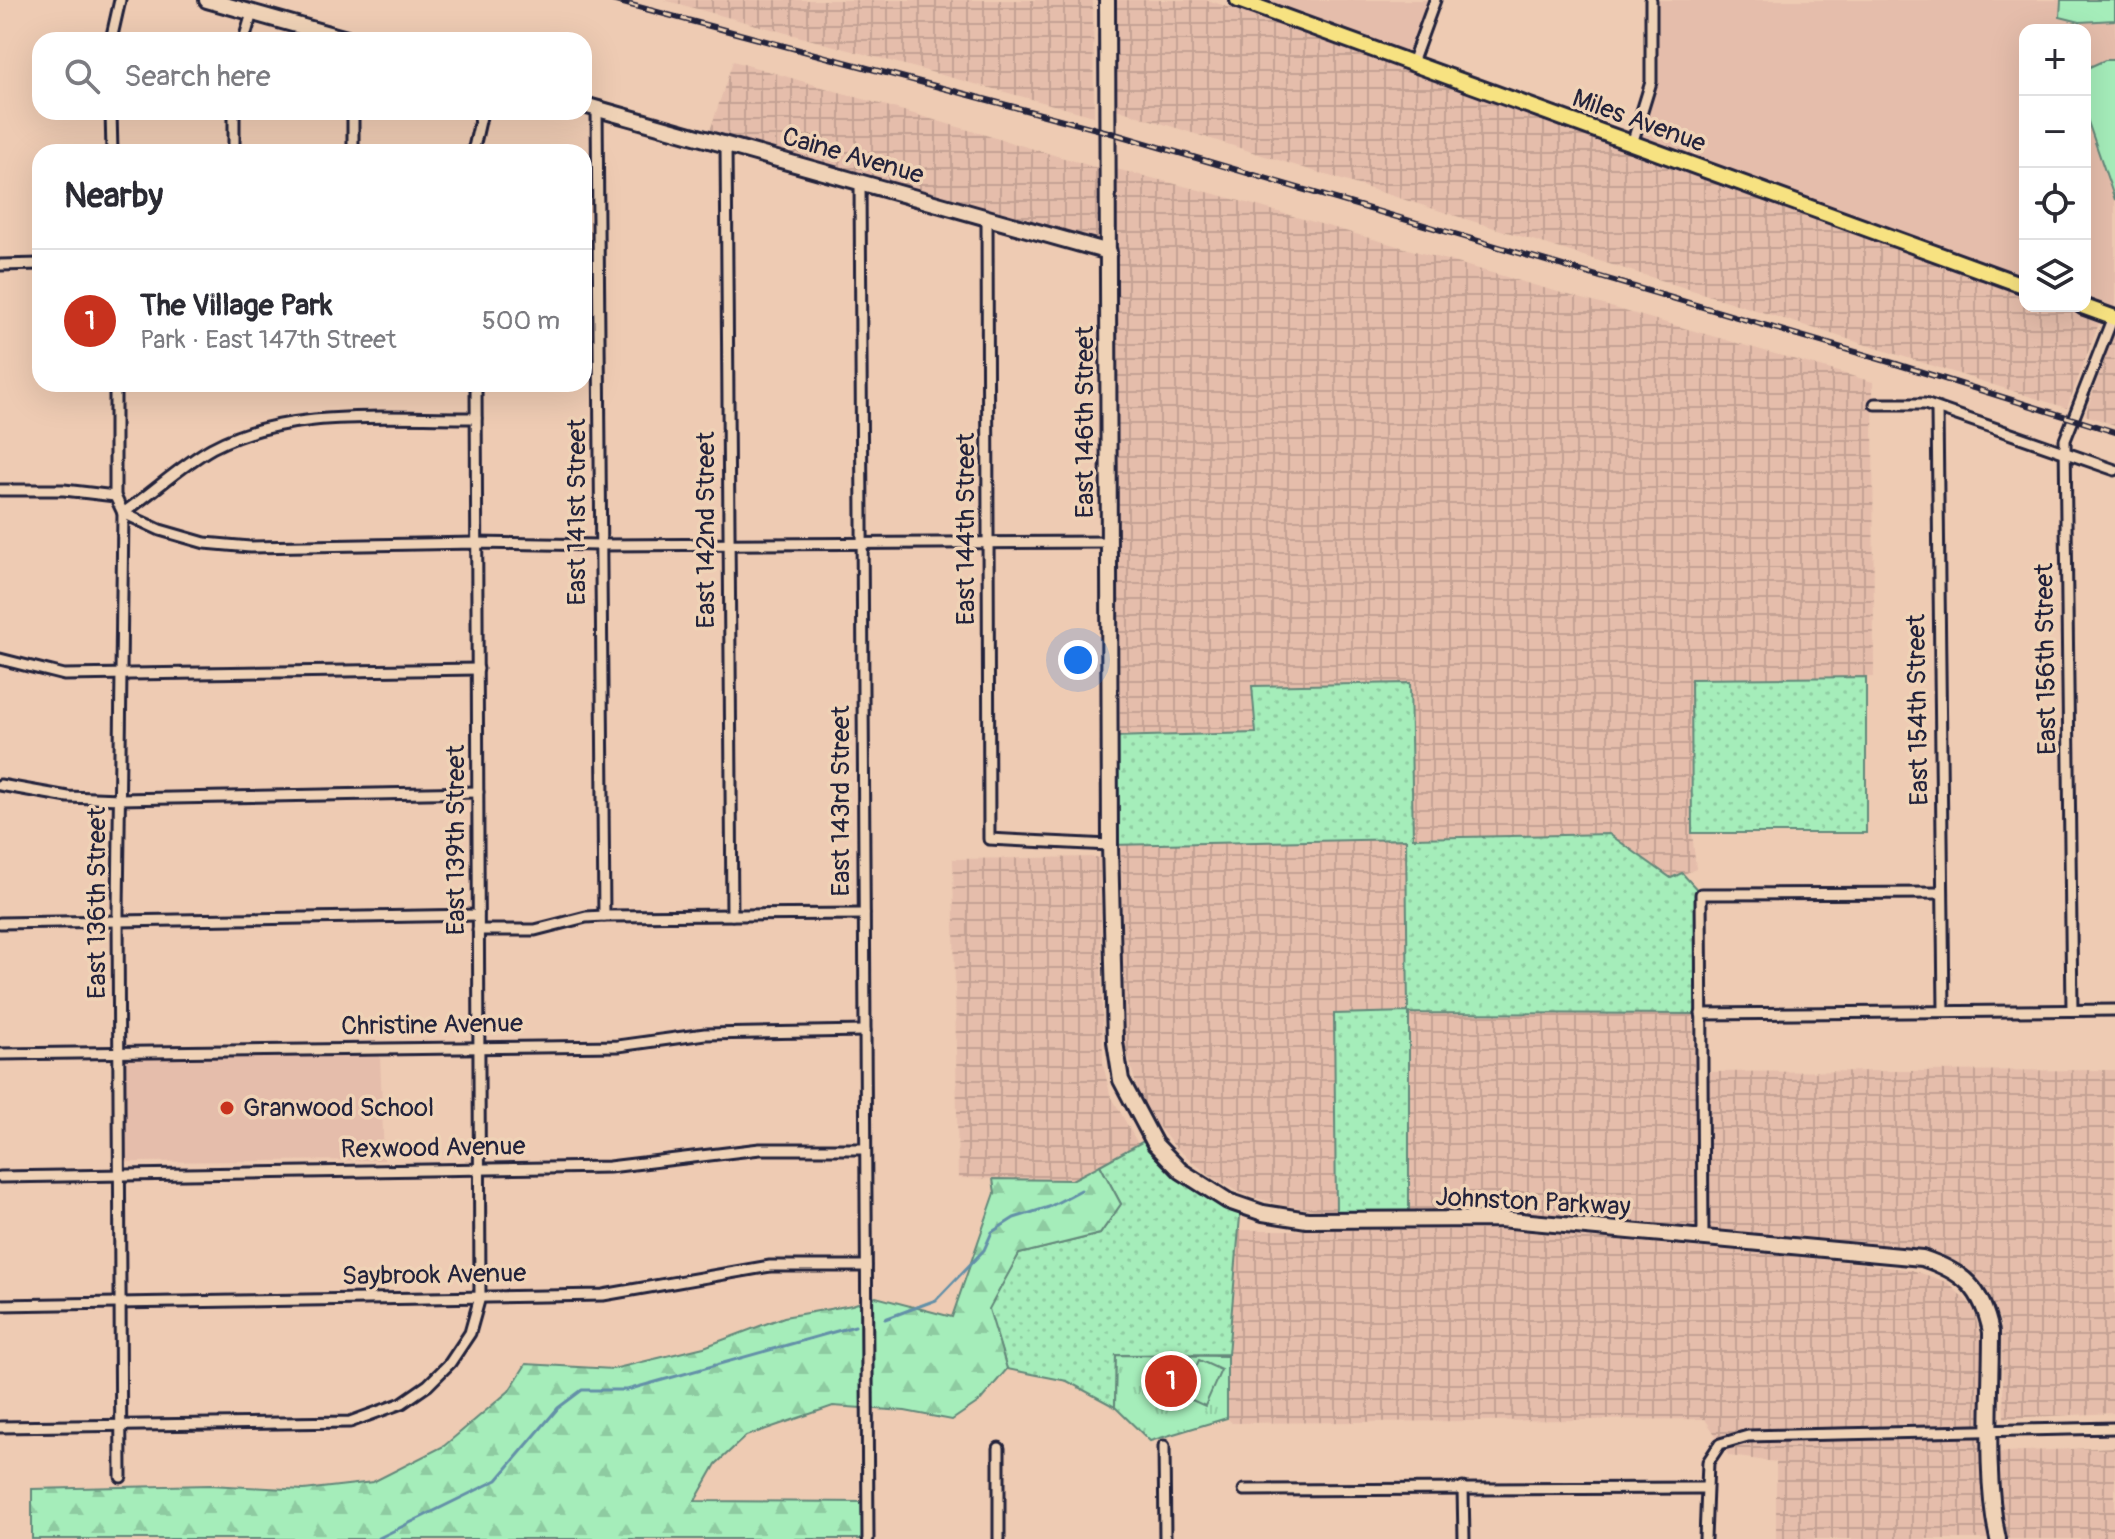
<!DOCTYPE html>
<meta charset="utf-8">
<style>
:root{--surface:#fff;--page:#f2f2f3;--text:#2b2b33;--muted:#7c7c81;--line:#e1e1e2;--accent:#c8321e}
body{margin:0;font-family:Pangolin,sans-serif;background:var(--page);color:var(--text)}
.controls{position:absolute;right:24px;top:24px;display:grid;overflow:hidden;border-radius:16px;box-shadow:0 8px 32px #0002}
.controls button{width:72px;height:72px;display:grid;place-items:center;padding:0;border:0;border-bottom:2px solid var(--line);background:var(--surface);color:var(--text);font:40px sans-serif}
.you{position:absolute;left:1078px;top:660px;width:28px;height:28px;margin:-20px;border:6px solid #fff;border-radius:50%;background:#1a73e8;box-shadow:0 0 0 12px #1a73e833}
.badge{display:grid;place-items:center;width:52px;height:52px;border-radius:50%;background:var(--accent);color:#fff;font-size:26px;font-weight:700}
.pin{position:absolute;translate:-50% -50%;border:4px solid #fff;box-shadow:0 2px 8px #0006}
.list{margin:0;padding:0;list-style:none}
h2{display:flex;justify-content:space-between;align-items:center;height:104px;margin:0;padding:0 32px;font-size:34px}
h2 small{font-size:26px;font-weight:400;color:var(--muted)}
.list li{display:grid;grid-template-columns:52px 1fr auto;gap:24px;align-items:center;box-sizing:border-box;height:144px;padding:0 32px;border-top:2px solid var(--line)}
.list b{display:block;font-size:30px;white-space:nowrap}
.list p{margin:0;font-size:26px;white-space:nowrap;color:var(--muted)}
.list em{font-size:26px;font-style:normal;color:var(--muted)}
.icon{flex:none;width:44px;height:44px;fill:none;stroke:currentColor;stroke-width:2;stroke-linecap:round;stroke-linejoin:round}
.map{position:relative;flex:none;width:2115px;height:1539px;overflow:hidden}
.search{position:absolute;background:var(--surface);box-shadow:0 8px 32px #0002;left:32px;top:32px;width:560px;height:88px;display:flex;align-items:center;gap:20px;box-sizing:border-box;padding:0 28px;border-radius:24px;color:var(--muted);font-size:30px}
.panel{position:absolute;background:var(--surface);box-shadow:0 8px 32px #0002;left:32px;top:144px;width:560px;height:248px;border-radius:24px}
.map>svg:first-child{display:block}
</style>
<div class="map">
<svg width="2115" height="1539" viewBox="0 0 2115 1539">
<defs>
<pattern id="industrial-grid" width="8" height="8" patternUnits="userSpaceOnUse" patternTransform="scale(2)"><rect width="8" height="8" fill="#e5bdab"/><path d="M0 4h8M4 0v8" fill="none" stroke="#c4a294"/></pattern>
<pattern id="grass-dots" width="8" height="8" patternUnits="userSpaceOnUse" patternTransform="scale(2)"><rect width="8" height="8" fill="#a5edba"/><path d="M2 2h.1M6 6h.1" fill="none" stroke="#8ecba1" stroke-width="1.8" stroke-linecap="round"/></pattern>
<pattern id="forest-firs" width="22" height="20" patternUnits="userSpaceOnUse" patternTransform="scale(2)"><rect width="22" height="20" fill="#a5edba"/><path d="M5 1l3.5 6h-7zM16 11l3.5 6h-7z" fill="#8ecba1"/></pattern>
<pattern id="park-tufts" width="24" height="20" patternUnits="userSpaceOnUse" patternTransform="scale(2)"><rect width="24" height="20" fill="#a5edba"/><path d="M3 7l-1-3M5 7V3M7 7l1-3M15 17l-1-3M17 17v-4M19 17l1-3" fill="none" stroke="#8ecba1"/></pattern>
</defs>
<rect width="100%" height="100%" fill="#eecbb3"/>
<filter id="ink" filterUnits="userSpaceOnUse"><feTurbulence type="fractalNoise" baseFrequency=".0125" numOctaves="2"/><feDisplacementMap in="SourceGraphic" scale="16" xChannelSelector="R" yChannelSelector="G"/><feConvolveMatrix kernelMatrix="1 2 1 2 8 2 1 2 1" color-interpolation-filters="sRGB"/></filter>
<g filter="url(#ink)">
<g fill="#e5bdab">
<path d="M1236,0H1435L1412,63Z"/>
<path d="M1651,0H2115V317L2085,306V30H2025V285L1632,144L1645,105Z"/>
<path d="M380,1055L384,1160L126,1162V1058Z"/>
</g>
<g fill="url(#industrial-grid)">
<path d="M664,0H1093L1094,116Z"/>
<path d="M1116,0H1208L2025,291V306H2067L2101,318L2067,408L1116,109Z"/>
<path d="M733,61L1108,171L1109,252L707,140Z"/>
<path d="M1116,169L1219,195L1873,382L1874,677L1691,680L1692,833L1696,869L1672,879L1608,834L1413,838L1409,683L1252,687L1257,733L1120,735Z"/>
<path d="M2115,330V425L2085,415Z"/>
<path d="M1406,840L1693,1013L1694,1072L2115,1070V1413L2004,1418L2001,1324L1992,1301L1977,1279L1956,1261L1913,1249L1509,1212H1409L1408,1013L1334,1014L1336,1212L1281,1205L1243,1194L1210,1176L1175,1147L1142,1107L1125,1044L1121,843Z"/>
<path d="M1100,857L1103,1064L1110,1094L1138,1144L1073,1180L958,1178L953,859Z"/>
<path d="M1238,1230H1508L1832,1260L1912,1270L1947,1282L1973,1307L1981,1338L1984,1453L2115,1447V1539H1776V1462L1729,1456L1705,1419L1232,1423L1227,1418V1356Z"/>
</g>
<g fill="url(#grass-dots)" stroke="#64887a" stroke-width="2">
<path d="M1866,677V833H1692L1691,679Z"/>
<path d="M1410,683L1413,838L1609,834L1671,878L1682,873L1701,894V1014L1409,1013V1212H1336L1334,1014L1408,1012L1406,839L1110,845V737L1256,733L1252,686Z"/>
<path d="M1151,1137L1155,1144L1241,1205L1228,1354L1116,1355L1115,1407L1067,1381L1007,1369L988,1309L1019,1254L1100,1234L1121,1204L1100,1165Z"/>
</g>
<path fill="url(#forest-firs)" stroke="#64887a" stroke-width="2" d="M1100,1165L1121,1204L1100,1234L1019,1254L989,1309L1007,1369L980,1401L952,1420L905,1411L833,1406L746,1436L716,1464L695,1501L868,1502V1539H32V1489L210,1485L304,1490L373,1482L444,1446L509,1391L526,1364L613,1369L704,1347L784,1317L852,1305L876,1297L952,1317L995,1193L993,1179L1072,1180Z"/>
<path fill="url(#park-tufts)" stroke="#64887a" stroke-width="2" d="M1116,1355L1227,1356V1418L1150,1441L1115,1407Z"/>
<g fill="#a5edba" stroke="#64887a" stroke-width="2">
<path d="M2061,0H2115V20L2080,22L2060,17Z"/>
<path d="M2105,60H2115V200L2085,113V69Z"/>
<path d="M1199,1360L1221,1370L1205,1406L1183,1396Z"/>
</g>
<g fill="none" stroke-linecap="round" stroke-linejoin="round">
<g stroke="#6490a8" stroke-width="3">
<path d="M885,1319L936,1300L984,1250L992,1232L1014,1218L1049,1207L1081,1190"/>
<path d="M377,1539L497,1480L558,1408L582,1390H627L855,1326"/>
</g>
<g stroke="#22223b" stroke-width="15">
<g id="street">
<path d="M111,40L120,0"/>
<path d="M244,40L252,13"/>
<path d="M1412,63L1435,0"/>
<path d="M597,109L604,916"/>
<path d="M111,112L112,152"/>
<path d="M234,112V152"/>
<path d="M353,112V152"/>
<path d="M1632,144L1651,82V0"/>
<path d="M726,145L732,915"/>
<path d="M473,152L482,112"/>
<path d="M860,182L868,1539"/>
<path d="M987,218L989,839L1110,845"/>
<path d="M0,265L40,264"/>
<path d="M115,384V496L123,513L118,912L121,1477"/>
<path d="M1875,404H1925L2115,470"/>
<path d="M1937,410L1944,1010"/>
<path d="M0,490H64L115,496"/>
<path d="M123,513L160,530L205,543L250,547L476,543L599,545L1110,542"/>
<path d="M123,513C154,492 180,466 212,448C289,407 391,419 476,418"/>
<path d="M0,659L64,675L478,669"/>
<path d="M0,785L68,797L120,799L478,792"/>
<path d="M0,923L478,915"/>
<path d="M478,930H535L586,917L604,916L864,914"/>
<path d="M2072,1010L2065,440L2113,317"/>
<path d="M1701,1014L2115,1010"/>
<path d="M0,1054L618,1046L705,1034L865,1031"/>
<path d="M0,1177L609,1167L760,1149H865"/>
<path d="M1703,1237L1701,894L1942,893"/>
<path d="M0,1305L603,1295L770,1266H866"/>
<path d="M0,1427L350,1422L402,1403L428,1385L450,1363L470,1333L480,1297L476,384"/>
<path d="M1164,1446L1165,1539"/>
<path d="M999,1448V1539"/>
<path d="M1463,1488L1464,1539"/>
<path d="M1244,1490L1705,1488"/>
<path d="M1705,1539L1708,1462L1720,1444L1748,1436L2115,1428"/>
</g>
</g>
<g stroke="#22223b" stroke-width="20">
<g id="secondary">
<path d="M207,0L350,40"/>
<path d="M1107,0L1110,845L1115,1042L1121,1080L1155,1144L1181,1171L1228,1201L1263,1213L1307,1220L1499,1219L1922,1258C1964,1272 1982,1288 1991,1332C1991,1397 1984,1477 1998,1539"/>
<path d="M584,105L1109,252"/>
</g>
</g>
<g stroke="#22223b" stroke-width="20">
<g id="primary">
<path d="M1238,0L2025,286"/>
<path d="M2082,306L2115,318"/>
</g>
</g>
<use href="#street" stroke="#efd2b6" stroke-width="9"/>
<use href="#secondary" stroke="#efd2b6" stroke-width="14"/>
<use href="#primary" stroke="#f7e281" stroke-width="14"/>
<g stroke="#22223b" stroke-width="6">
<path id="rail" d="M612,0L1108,132L1893,363L2115,432"/>
</g>
<use href="#rail" stroke="#efd2b6" stroke-width="3" stroke-dasharray="9" stroke-linecap="butt"/>
</g>
</g>
<circle fill="#c8321e" stroke="#efd2b6" stroke-width="3" cx="227" cy="1108" r="8"/>
<g text-anchor="middle" dominant-baseline="central" stroke-width="7" stroke-linejoin="round" paint-order="stroke">
<g font-size="26" fill="#22223b" stroke="#efd2b6">
<text transform="translate(1639 121) rotate(20)">Miles Avenue</text>
<text transform="translate(853 156) rotate(16)">Caine Avenue</text>
<text transform="translate(1085 422) rotate(-90)">East 146th Street</text>
<text transform="translate(577 512) rotate(-90)">East 141st Street</text>
<text transform="translate(966 529) rotate(-90)">East 144th Street</text>
<text transform="translate(706 530) rotate(-90)">East 142nd Street</text>
<text transform="translate(2046 659) rotate(-91)">East 156th Street</text>
<text transform="translate(1918 710) rotate(-91)">East 154th Street</text>
<text transform="translate(841 801) rotate(-90)">East 143rd Street</text>
<text transform="translate(456 840) rotate(-90)">East 139th Street</text>
<text transform="translate(97 903) rotate(-90)">East 136th Street</text>
<text transform="translate(432 1025) rotate(-1)">Christine Avenue</text>
<text transform="translate(433 1148) rotate(-1)">Rexwood Avenue</text>
<text transform="translate(1533 1202) rotate(3)">Johnston Parkway</text>
<text transform="translate(434 1275) rotate(-1)">Saybrook Avenue</text>
</g>
<g font-size="26" fill="#22223b" stroke="#efd2b6" text-anchor="start">
<text x="243" y="1108">Granwood School</text>
</g>
</g>
</svg>
<div class="controls">
<button>+</button>
<button>−</button>
<button><svg class="icon" aria-label="locate" viewBox="0 0 24 24"><circle cx="12" cy="12" r="6"/><path d="M12 2v4M12 18v4M2 12h4M18 12h4"/></svg></button>
<button><svg class="icon" aria-label="layers" viewBox="0 0 24 24"><path d="M12 4l9 5-9 5-9-5zM3 14l9 5 9-5"/></svg></button>
</div>
<div class="you"></div>
<div class="pin badge" style="left:1171px;top:1381px">1</div>
<div class="search"><svg class="icon" aria-label="search" viewBox="0 0 24 24"><circle cx="10" cy="10" r="6"/><path d="M15 15l6 6"/></svg>Search here</div>
<section class="panel">
<h2>Nearby<small></small></h2>
<ul class="list">
<li><span class="badge">1</span><div><b>The Village Park</b><p>Park · East 147th Street</p></div><em>500 m</em></li>
</ul>
</section>
</div>
